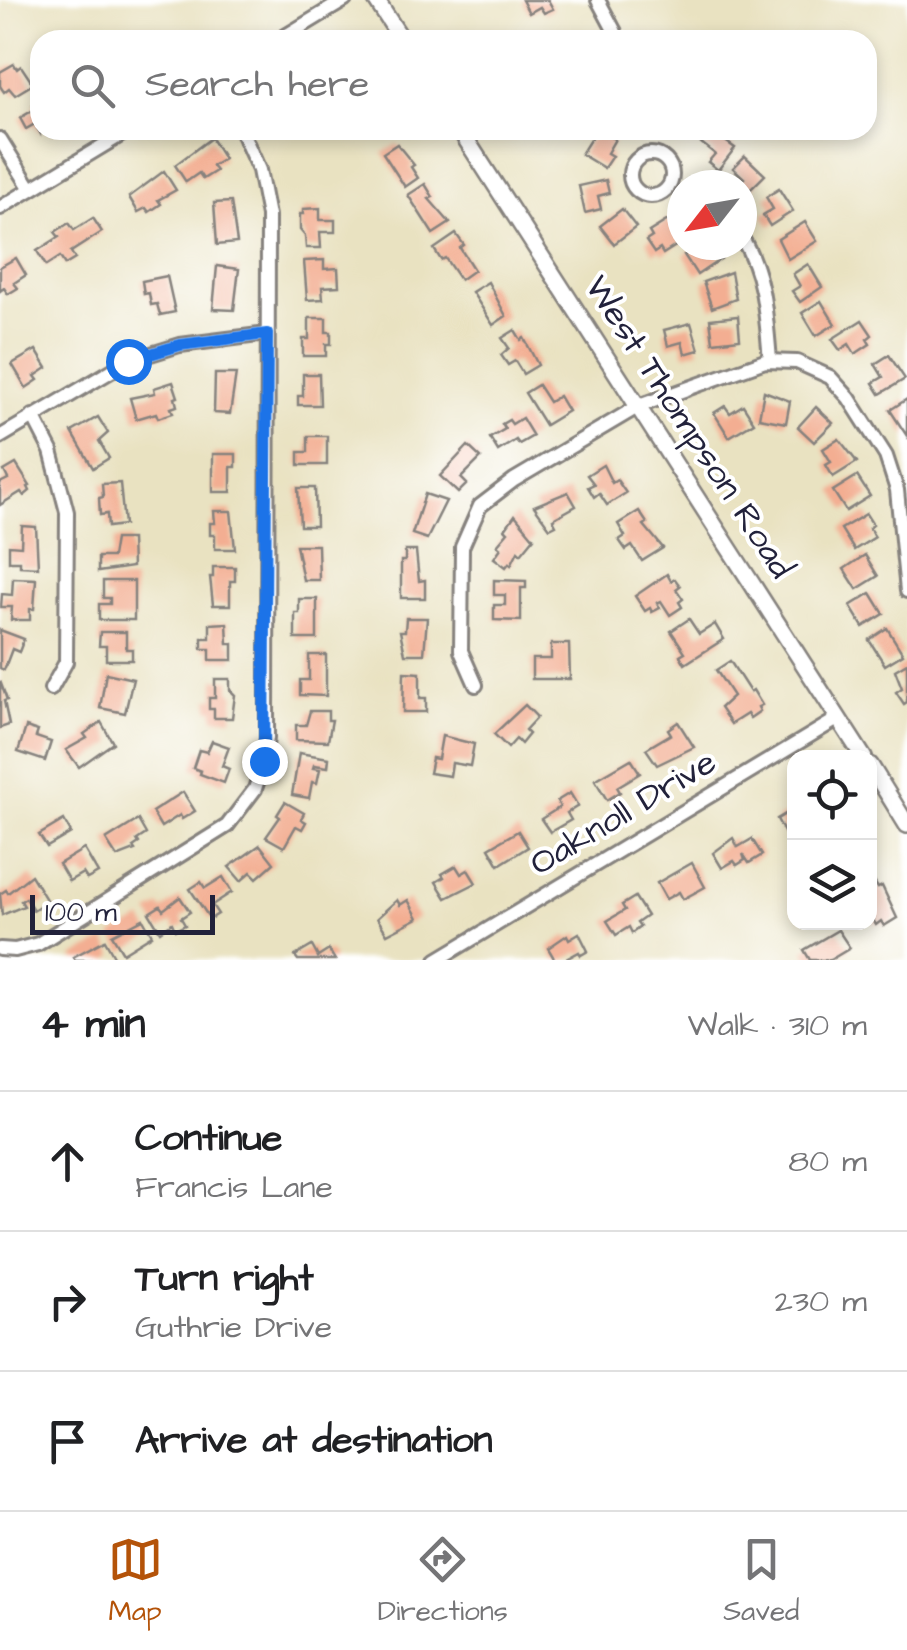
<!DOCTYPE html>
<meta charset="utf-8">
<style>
:root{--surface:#fff;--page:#f6f6f6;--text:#202124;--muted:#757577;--line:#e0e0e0;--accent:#b45309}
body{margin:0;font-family:"Architects Daughter",sans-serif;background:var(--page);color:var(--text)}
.controls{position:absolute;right:30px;bottom:30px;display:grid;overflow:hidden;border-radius:20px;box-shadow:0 5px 15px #0003}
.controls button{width:90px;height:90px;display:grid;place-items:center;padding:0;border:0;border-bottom:2px solid var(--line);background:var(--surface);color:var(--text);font:50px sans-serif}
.compass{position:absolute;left:667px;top:170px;width:90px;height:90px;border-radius:50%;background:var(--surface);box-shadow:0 5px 15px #0003;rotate:239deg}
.scale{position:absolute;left:30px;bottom:25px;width:185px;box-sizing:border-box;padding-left:10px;border:5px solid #22223b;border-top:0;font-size:28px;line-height:35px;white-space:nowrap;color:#22223b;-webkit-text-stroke:8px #fff;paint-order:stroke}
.stop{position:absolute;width:30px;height:30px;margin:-22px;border:8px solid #1a73e8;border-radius:50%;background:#fff}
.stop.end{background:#1a73e8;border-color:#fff;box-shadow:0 2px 10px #0008}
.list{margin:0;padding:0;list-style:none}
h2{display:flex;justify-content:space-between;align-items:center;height:130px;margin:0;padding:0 40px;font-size:42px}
h2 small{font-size:32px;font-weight:400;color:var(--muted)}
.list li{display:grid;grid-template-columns:65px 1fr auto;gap:30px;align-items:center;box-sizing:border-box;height:140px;padding:0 40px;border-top:2px solid var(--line)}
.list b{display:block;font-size:38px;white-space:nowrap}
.list p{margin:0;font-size:32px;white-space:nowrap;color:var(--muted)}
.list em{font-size:32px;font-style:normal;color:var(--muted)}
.icon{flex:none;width:55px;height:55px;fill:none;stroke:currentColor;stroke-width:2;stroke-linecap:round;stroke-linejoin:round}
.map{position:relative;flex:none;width:907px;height:960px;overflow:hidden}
.search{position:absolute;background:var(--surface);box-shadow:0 5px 15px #0003;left:30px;right:30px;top:30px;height:110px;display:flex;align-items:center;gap:25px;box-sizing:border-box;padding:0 35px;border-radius:30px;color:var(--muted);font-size:38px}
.sheet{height:550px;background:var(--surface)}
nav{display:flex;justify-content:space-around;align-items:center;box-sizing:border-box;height:140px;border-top:2px solid var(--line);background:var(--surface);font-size:28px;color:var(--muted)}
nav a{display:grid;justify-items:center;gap:5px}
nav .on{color:var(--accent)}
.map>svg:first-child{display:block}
</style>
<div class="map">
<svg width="907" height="960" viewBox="0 0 907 960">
<rect width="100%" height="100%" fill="#fff"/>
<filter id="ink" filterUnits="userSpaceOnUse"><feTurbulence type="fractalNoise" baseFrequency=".01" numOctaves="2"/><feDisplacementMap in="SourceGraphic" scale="20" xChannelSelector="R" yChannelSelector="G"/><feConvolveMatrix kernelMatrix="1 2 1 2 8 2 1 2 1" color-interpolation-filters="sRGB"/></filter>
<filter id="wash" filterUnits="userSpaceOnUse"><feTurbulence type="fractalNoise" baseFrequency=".0048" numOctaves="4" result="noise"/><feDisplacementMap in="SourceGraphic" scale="40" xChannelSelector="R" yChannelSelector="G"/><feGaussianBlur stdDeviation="2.25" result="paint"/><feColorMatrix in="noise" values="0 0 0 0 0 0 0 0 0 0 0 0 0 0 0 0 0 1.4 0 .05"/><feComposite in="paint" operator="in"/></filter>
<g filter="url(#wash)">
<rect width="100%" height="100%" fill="#e9e2c1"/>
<g id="blocks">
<g fill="#f3ae92">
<path d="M522,0H548L553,9L544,13L540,7L529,13Z"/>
<path d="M14,64L17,69L21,66L33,84L15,95L9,88L4,92L0,86V72Z"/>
<path d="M40,101V133L35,124L26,129L20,118L35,109L33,105Z"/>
<path d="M596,130L615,139L607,153L612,156L604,168L581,154Z"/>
<path d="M710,130L735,148L718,170L708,162L715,154L700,142Z"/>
<path d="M211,138L224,159L212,166L216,171L203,179L199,173L186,182L175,165Z"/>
<path d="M397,144L414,165L411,167L418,178L405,187L383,153Z"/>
<path d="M745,156L765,175L745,195L742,185H737L744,178L733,168Z"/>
<path d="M164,171L176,190L158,200L161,204L149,212L146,208L138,212L129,197Z"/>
<path d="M606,180L609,193L598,196L601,209L585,213L579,186Z"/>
<path d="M425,184L433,197L429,199L450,223L433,234L408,195Z"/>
<path d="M779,189L793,211L770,226L763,215L773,209L766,197Z"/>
<path d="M231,202L237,243L217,245L214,203Z"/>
<path d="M320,208V220H335V232H320L321,248H306L305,236L300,230V214H303V209Z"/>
<path d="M622,209L636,227L614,244L600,226Z"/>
<path d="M673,217L682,232V242L663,254L660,249L654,253L646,241L652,237L649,232Z"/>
<path d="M93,218L102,232L71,252L75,259L65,265L60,257L46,266L37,251L59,237L55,232L69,223L74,230Z"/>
<path d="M805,222L817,241L788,259L778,239Z"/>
<path d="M456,234L464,245L460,248L474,270L460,280L445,258L441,260L434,249Z"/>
<path d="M700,245H711L721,259L697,275L684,255Z"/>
<path d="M16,258L26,275L14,283L18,288L8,294L4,288L0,291V267Z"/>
<path d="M324,260V269L338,268L339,286L322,287L323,299L307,300L304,261Z"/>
<path d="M808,264L822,287L800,302L792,291L800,286L793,274Z"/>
<path d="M217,266L239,269L234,310L213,309Z"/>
<path d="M731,272L736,299L712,308L703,282Z"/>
<path d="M167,276L175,312L160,315L157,304L151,305L149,293L144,294L142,281Z"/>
<path d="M488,282L506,316L493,325L472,292Z"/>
<path d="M821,301L835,324L816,336L802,313Z"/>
<path d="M738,316L740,339L713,342L710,319Z"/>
<path d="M309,318H326V332H331V344H326V356H303V339H309Z"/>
<path d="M862,320L872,335L867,339L870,344L855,354L849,344L840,350L832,339Z"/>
<path d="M691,323L699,350L685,354L682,342L668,346L664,330Z"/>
<path d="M515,330L521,340L524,338L538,365L523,374L515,361L508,365L501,355L509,348L502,338Z"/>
<path d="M36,350L47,368L35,376L38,380L26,388L12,364Z"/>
<path d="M889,355L905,379L880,394L873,383L883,377L875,364Z"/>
<path d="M215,374H236L230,414L214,413Z"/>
<path d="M303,374H319L320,405H298V396H303Z"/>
<path d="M173,382L178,397L175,398L177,406L171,408L173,413L158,418L156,413L136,419L130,398L155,393L154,388Z"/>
<path d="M538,385L549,402L559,396L568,411L545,425L525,393Z"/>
<path d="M764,391L790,401L786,423L759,418Z"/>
<path d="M907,399V436L890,410Z"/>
<path d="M743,405L754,422L729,437L714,413L725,406L730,413Z"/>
<path d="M816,407L833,423L814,442L798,427Z"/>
<path d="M98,417L108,433L99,441L109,458L93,468L72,432Z"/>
<path d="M522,418L533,436L519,444L516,440L498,451L490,438L505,429L502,424L509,420L512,424Z"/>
<path d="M308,436H327V465H299V452H308Z"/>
<path d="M839,439L857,462L833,477L826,465L831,462L823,449Z"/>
<path d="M468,446L481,458L461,478L467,484L458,493L440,476Z"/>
<path d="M213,454H236V467H231V492H213Z"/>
<path d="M16,464L30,486L28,487L30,491L24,496L21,492L0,505V483L8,479L4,471Z"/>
<path d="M603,465L612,483L617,480L626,493L607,505L599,493L594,497L588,487L594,484L587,475Z"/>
<path d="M857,476L870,496L846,511L833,491Z"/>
<path d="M120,483L124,525L108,527L107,514L100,515L99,498L103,497L102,484Z"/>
<path d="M298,488H315L316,526H300Z"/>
<path d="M568,492L576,506L553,519L556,525L550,528L534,506Z"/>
<path d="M425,494L446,501L427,539L412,534Z"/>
<path d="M214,511H231L235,549H215V535H210V523H215Z"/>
<path d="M639,511L647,523L644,525L663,548L642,561L632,546L626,550L619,540L625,536L618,524Z"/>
<path d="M866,514L873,525L869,528L875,537L854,550L841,529Z"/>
<path d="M515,515L534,538L521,554L518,551L511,565L509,563L506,567L494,558L501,548L497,545L508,532L505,529Z"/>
<path d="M22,526L36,527L38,567L20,566V561H9V545L21,546Z"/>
<path d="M115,539H131L132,567L98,572V557H112Z"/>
<path d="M296,545H318L319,580H303Z"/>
<path d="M405,551H416L419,581L425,580V598H401V561H405Z"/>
<path d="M865,555L878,576L857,589L844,569Z"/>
<path d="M213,567H235V581H230V605H213L210,577H213Z"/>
<path d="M667,574L671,581L675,579L680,586L676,589L683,599L679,602L682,607L670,615L661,601L657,603L660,608L652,612L650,608L645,611L635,596Z"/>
<path d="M13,578L36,579L34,609H30V620H11L12,607H1L2,594L12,595Z"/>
<path d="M494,580L526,581V588H521V621L494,620V605H505V595H494Z"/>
<path d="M103,581H134V620H99V604H110V598H103Z"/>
<path d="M871,593L884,614L863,627L850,606Z"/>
<path d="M299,599H317V639H295V613H299Z"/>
<path d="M406,618H427L424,654H405L400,631H405Z"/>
<path d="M689,619L699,634L715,624L724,639L685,664L680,655L685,652L671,631Z"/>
<path d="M227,623L228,644H233V660H210V649H202V638H210V624Z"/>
<path d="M887,628L903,654L885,665L869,640Z"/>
<path d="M0,630L24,639L19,652L12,649L4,670L0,668Z"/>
<path d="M100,632H126V649H132V660H106V646H99Z"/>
<path d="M551,644H569L570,679H532V659H551Z"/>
<path d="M309,655H326V696L300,695V680H309Z"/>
<path d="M730,661L750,692L753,690L762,705L758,707L760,711L750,718L747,714L731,724L720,708L733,696L716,670Z"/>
<path d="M907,663V702L904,704L896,692L902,688L895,670Z"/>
<path d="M404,672L420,673V698H426V712H403Z"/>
<path d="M106,673L133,679L125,713L100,708Z"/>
<path d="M215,679H230V690L235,695L232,718H214V709H209V698H215Z"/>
<path d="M0,681L7,700L4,701L9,725L0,728Z"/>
<path d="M525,705L537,717L525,730L529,734L521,744L516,739L508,748L494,734Z"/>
<path d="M310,711H328V720H332L328,741L296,740V725H306Z"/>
<path d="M101,722L113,743L79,767L66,750L87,738L84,734Z"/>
<path d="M678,722L694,747L657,765L646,749L671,734L668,729Z"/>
<path d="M26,727L38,731L36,737L51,742L45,761L18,752Z"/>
<path d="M442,736L474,744L470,766L452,763L450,776L429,773L432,758L438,759Z"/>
<path d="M212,741L229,747L222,766L229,769L224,783L200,774L201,771L193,768L199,750L207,752Z"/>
<path d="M299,753L329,758L328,767L314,765L313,768L320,769L317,783L312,782L309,798L292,795Z"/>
<path d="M631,759L640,773L617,787L620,792L607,800L595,780Z"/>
<path d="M183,792L195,811L182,819L180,815L161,827L152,812Z"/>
<path d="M570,793L578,806L567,813L571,820L550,832L541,819L560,807L557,801Z"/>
<path d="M285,802L304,813L301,819L306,822L302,829L296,826L284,847L266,837L280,817L277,815Z"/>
<path d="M794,809V828L785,834L777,819Z"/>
<path d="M64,820L71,833L47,847L39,835Z"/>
<path d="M138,820L146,834L137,840L139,843L133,847L135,850L117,857L106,840Z"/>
<path d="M518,831L528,847L499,865L489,848Z"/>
<path d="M733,838L738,847L752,839L762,855L749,863L743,854L745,860L737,865L734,861L722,868L713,853Z"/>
<path d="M260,845L274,863L257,878L251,872L241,881L229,867Z"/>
<path d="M84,849L98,873L87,879L83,873L69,881L59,864Z"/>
<path d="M692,863L705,887L683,899L679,892L666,899L657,883Z"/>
<path d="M456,866L461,874L468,870L476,883L446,898L436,882L444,877L442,874Z"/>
<path d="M31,875L47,901L33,910L26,898L21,901L24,906L2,915L0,894L6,890L8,893Z"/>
<path d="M223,877L232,892L212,905L218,914L210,919L190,889L201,882L205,888Z"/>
<path d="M873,880L878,888L882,886L897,918L884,926L881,921L876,925L870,915L873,910L870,904V882Z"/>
<path d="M180,897L190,912L181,918L185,925L175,930L172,923L160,931L149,913L160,906L163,910Z"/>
<path d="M635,897L647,916L637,923L640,927L632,933L629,927L616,935L607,921L625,910L622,905Z"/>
<path d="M397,900L400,905L408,900L418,918L387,934L377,918Z"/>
<path d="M143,919L152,935L123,953L112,935Z"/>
<path d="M838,930L850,948L830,960H810L804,950Z"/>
<path d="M579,933L588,951L581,955L579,952L564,960H555L548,948L567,935L569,939Z"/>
<path d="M105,940L114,956L108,960H75L73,957Z"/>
<path d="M312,946L318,957L329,950L335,960H298L295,956Z"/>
</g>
</g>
</g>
<g filter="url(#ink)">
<use href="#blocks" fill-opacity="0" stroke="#86827e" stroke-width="2.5"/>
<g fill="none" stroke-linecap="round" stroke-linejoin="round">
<g stroke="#86827e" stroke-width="18">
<g id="minor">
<path d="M598,0L615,32"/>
<path d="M279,40L345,0"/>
<path d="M0,139L31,189"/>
<circle cx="651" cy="175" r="21"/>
<path d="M0,208L129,130"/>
<path d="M742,238C765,276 766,317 770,360"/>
<path d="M33,416L51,451L67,512L66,662L51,689"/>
<path d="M0,437L128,361L180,345L267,334"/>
<path d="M476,685L461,651L462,547L480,506L514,480L639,406L765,361L797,362L830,377L849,398L886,456L897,490L907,591"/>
<path d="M0,949L15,950L38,944L227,826L255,789L264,761L267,738L268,216L259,170L241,130"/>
<path d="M437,960L839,718"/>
</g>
</g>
<g stroke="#86827e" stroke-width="20">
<g id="major">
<path d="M376,0L402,40"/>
<path d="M460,130L864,758"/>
<path d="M870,765L907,825"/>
</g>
</g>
<use href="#minor" stroke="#fff" stroke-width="12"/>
<use href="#major" stroke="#fff" stroke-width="15"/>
</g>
</g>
<g fill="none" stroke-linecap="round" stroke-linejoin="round" filter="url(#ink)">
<path stroke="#1a73e8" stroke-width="12" d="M128,361L180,345L267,334L264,761"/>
</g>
<g text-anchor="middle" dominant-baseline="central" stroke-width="8" stroke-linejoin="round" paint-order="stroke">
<g font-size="35" fill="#22223b" stroke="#fff">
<text transform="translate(689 427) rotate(57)">West Thompson Road</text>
<text transform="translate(623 813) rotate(-31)">Oaknoll Drive</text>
</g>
</g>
</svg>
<div class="controls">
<button><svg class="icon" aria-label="locate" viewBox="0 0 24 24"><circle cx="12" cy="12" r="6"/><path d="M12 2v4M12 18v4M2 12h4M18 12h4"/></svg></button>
<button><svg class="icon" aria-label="layers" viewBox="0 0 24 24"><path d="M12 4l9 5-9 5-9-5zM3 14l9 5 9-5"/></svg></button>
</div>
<svg class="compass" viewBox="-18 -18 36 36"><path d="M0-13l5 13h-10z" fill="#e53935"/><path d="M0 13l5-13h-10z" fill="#757577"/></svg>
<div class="scale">100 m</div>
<div class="stop" style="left:128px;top:361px"></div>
<div class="stop end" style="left:264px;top:761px"></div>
<div class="search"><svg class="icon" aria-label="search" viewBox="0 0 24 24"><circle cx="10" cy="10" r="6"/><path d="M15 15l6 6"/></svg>Search here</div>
</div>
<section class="sheet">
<h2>4 min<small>Walk · 310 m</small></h2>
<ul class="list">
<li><svg class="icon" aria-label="ahead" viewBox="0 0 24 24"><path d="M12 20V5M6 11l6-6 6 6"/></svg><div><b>Continue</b><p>Francis Lane</p></div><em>80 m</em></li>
<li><svg class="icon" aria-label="right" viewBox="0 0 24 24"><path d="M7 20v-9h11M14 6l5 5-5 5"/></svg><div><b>Turn right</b><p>Guthrie Drive</p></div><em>230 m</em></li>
<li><svg class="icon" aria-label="arrive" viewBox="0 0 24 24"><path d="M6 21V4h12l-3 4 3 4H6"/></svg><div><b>Arrive at destination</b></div></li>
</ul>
</section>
<nav>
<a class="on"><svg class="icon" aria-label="map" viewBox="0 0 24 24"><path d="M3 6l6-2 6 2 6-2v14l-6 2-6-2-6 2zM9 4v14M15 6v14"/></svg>Map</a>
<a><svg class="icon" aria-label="directions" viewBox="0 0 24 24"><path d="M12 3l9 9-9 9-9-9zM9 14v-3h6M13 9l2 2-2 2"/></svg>Directions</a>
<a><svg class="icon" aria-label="saved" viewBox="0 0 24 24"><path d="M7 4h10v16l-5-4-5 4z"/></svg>Saved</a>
</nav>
